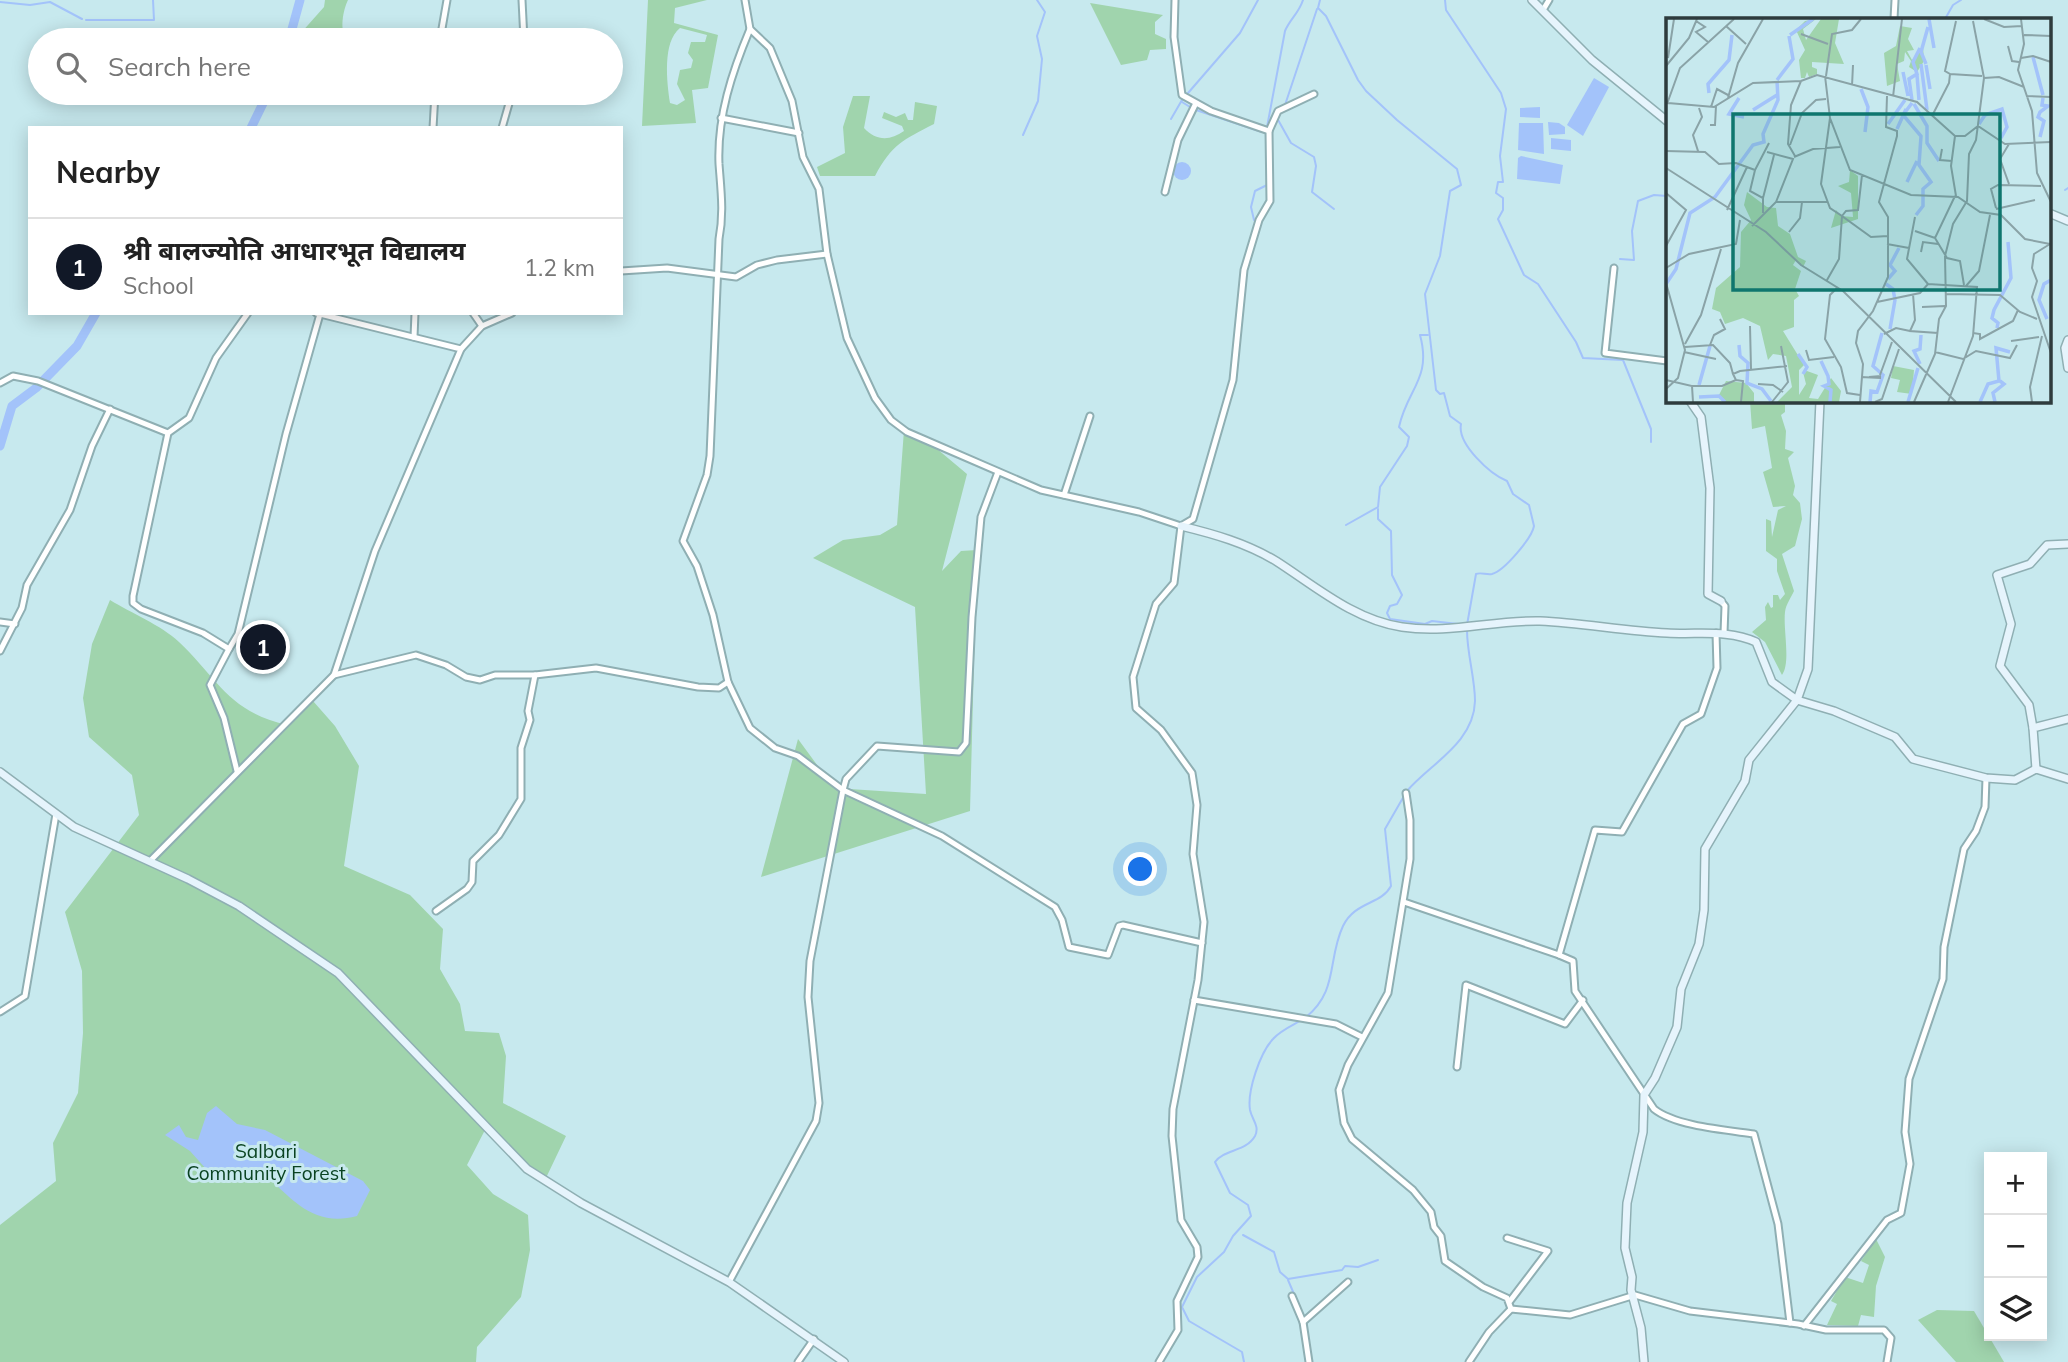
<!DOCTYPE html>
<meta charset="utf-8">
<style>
:root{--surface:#fff;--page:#f2f2f2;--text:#222;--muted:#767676;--line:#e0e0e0;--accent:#111827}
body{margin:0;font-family:Mulish,"Noto Sans Devanagari",sans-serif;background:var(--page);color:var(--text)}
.controls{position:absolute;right:21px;bottom:21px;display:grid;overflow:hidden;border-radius:0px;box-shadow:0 4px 18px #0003}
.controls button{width:63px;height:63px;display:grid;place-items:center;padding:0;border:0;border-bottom:2px solid var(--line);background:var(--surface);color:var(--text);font:35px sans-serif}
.you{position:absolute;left:1141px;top:870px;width:24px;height:24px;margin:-18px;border:5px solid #fff;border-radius:50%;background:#1a73e8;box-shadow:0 0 0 10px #1a73e833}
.badge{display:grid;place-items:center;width:46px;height:46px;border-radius:50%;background:var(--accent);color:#fff;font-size:23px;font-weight:700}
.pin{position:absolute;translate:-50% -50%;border:4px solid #fff;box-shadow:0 2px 7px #0006}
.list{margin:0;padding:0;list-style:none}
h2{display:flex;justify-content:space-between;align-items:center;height:91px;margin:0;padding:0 28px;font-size:30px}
h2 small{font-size:23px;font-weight:400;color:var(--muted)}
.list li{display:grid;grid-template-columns:46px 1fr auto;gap:21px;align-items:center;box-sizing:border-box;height:98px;padding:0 28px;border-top:2px solid var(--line)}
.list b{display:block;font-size:26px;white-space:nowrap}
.list p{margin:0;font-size:23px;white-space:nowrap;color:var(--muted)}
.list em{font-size:23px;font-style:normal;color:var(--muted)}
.icon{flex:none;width:38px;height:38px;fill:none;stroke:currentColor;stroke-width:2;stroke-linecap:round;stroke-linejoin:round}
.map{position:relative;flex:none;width:2068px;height:1362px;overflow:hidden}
.search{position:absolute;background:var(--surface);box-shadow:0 4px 18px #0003;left:28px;top:28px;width:595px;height:77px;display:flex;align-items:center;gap:18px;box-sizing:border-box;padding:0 24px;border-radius:38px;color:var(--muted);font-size:26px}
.panel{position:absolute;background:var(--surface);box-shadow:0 4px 18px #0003;left:28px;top:126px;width:595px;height:189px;border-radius:0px}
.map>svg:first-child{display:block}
</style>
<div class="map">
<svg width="2068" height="1362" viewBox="0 0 2068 1362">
<rect width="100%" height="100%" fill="#c7e9ee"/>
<g fill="#a0d4ad" fill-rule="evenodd">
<path d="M325,0H348C343,10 339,31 347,40H302L300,34L324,7Z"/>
<path d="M648,0H707L675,8L674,23L718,35L708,88L692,90L696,123L642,126ZM680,28L707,35L705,42H691L688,53L693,60L691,68L680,70L677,84L685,100L677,105L670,103C667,83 662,42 680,28Z"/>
<path d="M1090,3L1163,15L1155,22V34L1166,39V49L1150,50L1147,60L1121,65Z"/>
<path d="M853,96H870L864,128C876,141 890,141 904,131L902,126L882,118L884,112L896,117L905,113L908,120H913L915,102L937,106L934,124C903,140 892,144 875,176H820L817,167L845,153L843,127Z"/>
<path d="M1750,401L1785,403V412L1781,415L1786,431L1785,449L1794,452L1788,458L1795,486L1793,495L1800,503L1802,519L1795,546L1782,554L1794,591C1791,598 1786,604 1785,612C1783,630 1791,663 1782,675L1765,642L1752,632L1766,620L1765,607L1768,602L1771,608L1773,607V595H1778L1780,600L1785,594L1777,571V559L1766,551V519L1771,521L1772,537L1778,510L1786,506L1773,507L1763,472L1772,468L1765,426L1752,429Z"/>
<path d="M904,430L924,438L967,474L942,571L961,551L977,550L970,811L761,877L798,739L834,788L926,794L915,607L813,558L843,540L880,535L897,525Z"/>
<path d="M110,600C131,613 161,625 179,642C217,678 229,712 287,725L313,701L335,726L359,766L344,866L410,895L443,929L440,969L460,1004L465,1031L499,1033L506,1056L503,1103L566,1136L545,1180L487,1126L467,1165L493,1194L528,1215L530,1250L521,1297L477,1347L476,1362H0V1225L56,1181L53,1143L78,1093L83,1033L82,971L65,912L139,815L132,775L89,737L83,698L92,644Z"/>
<path d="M1876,1239L1885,1257L1876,1286L1874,1317L1861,1315L1858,1326L1827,1325L1837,1304L1831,1301L1845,1277L1863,1283L1869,1265L1861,1261Z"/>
<path d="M1937,1310L1974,1311L2004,1362H1956L1918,1320Z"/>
</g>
<g fill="#a3c3fa">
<path d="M1594,78L1609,87L1583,136L1567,125Z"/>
<path d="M1540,107V118L1520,117V108Z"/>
<path d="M1548,122L1559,123L1565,127V134L1549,135Z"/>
<path d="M1519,123H1543L1544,154L1518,150Z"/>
<path d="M1551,138L1571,140V151L1551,149Z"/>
<path d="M1521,156L1563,165L1560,184L1517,179L1518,158Z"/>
<circle cx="1182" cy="171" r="9"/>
<path d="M216,1106L237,1124L265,1130L363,1181L370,1190L357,1216C315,1227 294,1202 266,1175L254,1177L207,1170L190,1151L165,1135L179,1125L186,1137L198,1140L207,1113Z"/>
</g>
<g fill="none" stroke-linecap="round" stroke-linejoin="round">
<g stroke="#a3c3fa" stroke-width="2">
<path d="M1320,0L1318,8L1326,16L1358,80L1366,91L1397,120L1457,169L1461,185L1450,191L1440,256L1425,294L1436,390L1440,394L1444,393L1450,416L1461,424C1457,444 1490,474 1507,481L1513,494L1529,505L1534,526C1532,538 1504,571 1492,574C1486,575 1481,572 1476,574L1467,625"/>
<path d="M1445,0L1446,10L1501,93L1506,109L1500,156L1503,182H1498L1496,193L1503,198V210L1498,219L1524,275L1538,284L1576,342L1583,358L1623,360L1651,429V442"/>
<path d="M0,2L30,5L50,2L82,19"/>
<path d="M1945,19L1953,5L1961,0"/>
<path d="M86,20H154L153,0"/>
<path d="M1182,102L1190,107"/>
<path d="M1285,105L1317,9"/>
<path d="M1196,110L1262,132"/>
<path d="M1277,118L1291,143L1314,157L1316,166L1312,192L1334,209"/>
<path d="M1171,119L1182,100L1240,33L1258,0"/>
<path d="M1267,127L1285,31C1290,19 1299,13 1303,0"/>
<path d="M1023,135L1038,101L1042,59L1037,36L1045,12L1037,0"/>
<path d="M2065,190L2068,188"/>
<path d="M1254,220L1251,207L1255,191L1267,185"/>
<path d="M1620,259L1634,260L1632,231L1638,201L1654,195L1667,196"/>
<path d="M1378,509V519L1391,531L1392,575L1402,595L1397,604L1390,606L1387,613L1390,619L1425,624L1432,621L1458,624"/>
<path d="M1346,525L1378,507L1380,487L1407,446L1409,437L1399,427C1407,389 1432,379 1420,335H1428"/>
<path d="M1407,791C1430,764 1474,743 1475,701C1475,678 1467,654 1467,630"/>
<path d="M1305,1018C1339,991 1327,960 1343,926C1355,901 1381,905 1391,886L1385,829L1404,796"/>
<path d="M1243,1235L1274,1252L1280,1272L1288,1279L1342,1270L1345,1266L1358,1267L1378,1260"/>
<path d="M1288,1280L1294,1294"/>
<path d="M1244,1362L1242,1352L1189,1321L1182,1307L1197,1277L1224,1252L1233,1236L1251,1216L1248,1205L1230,1193L1215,1162C1224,1149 1246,1152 1255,1136C1260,1126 1252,1120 1250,1110C1247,1091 1260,1053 1273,1039C1280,1031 1291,1026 1300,1021"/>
</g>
<g stroke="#a3c3fa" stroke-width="9">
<path d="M289,40L300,0"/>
<path d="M251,128L268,93"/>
<path d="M0,446L12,406L36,388L77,346L96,313"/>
</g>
<g stroke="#8fafb3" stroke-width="9">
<g id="street">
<path d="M522,0L524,40"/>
<path d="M745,0L750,29L770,48L792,101L803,157L819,189L827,254L847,338L875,398L891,420L907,432L1041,490L1139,512L1181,526"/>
<path d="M1543,10L1549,0"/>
<path d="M1894,19L1895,0"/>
<path d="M440,40L447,0"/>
<path d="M721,118L799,133"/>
<path d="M433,128L435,93"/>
<path d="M502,128L512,93"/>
<path d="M1269,131L1278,111L1314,94"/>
<path d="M1165,192L1178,140L1195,105"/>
<path d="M1614,268L1605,353L1667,361"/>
<path d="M621,271L667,268L736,277L757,265L777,260L827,254"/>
<path d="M473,313L482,326"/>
<path d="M414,337L415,313"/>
<path d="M461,349L482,326L512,313"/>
<path d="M0,383L13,376L38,381L168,433"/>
<path d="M998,472L981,517L972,617L966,743L959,752L877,746L846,779L843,790L942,836L1055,907L1062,920L1069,947L1108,955L1119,926L1123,925L1202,943"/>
<path d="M1064,495L1090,416"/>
<path d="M1721,601L1725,606L1724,633"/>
<path d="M0,622L15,624"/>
<path d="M229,649L238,634L286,434L320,314"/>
<path d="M0,651L22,608L27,585L70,510L92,446L110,409"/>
<path d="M334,675L416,655L446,665L466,677L480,680L495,675H535L596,668L698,687L719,688L728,682"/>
<path d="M237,771L224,718L210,685L229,649L203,633L141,609L133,603V596L168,433L189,418L216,358L248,313"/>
<path d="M1406,793L1410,820V859L1388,993L1348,1065L1339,1090L1344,1123L1352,1139L1413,1190L1431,1212L1434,1227L1441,1236L1445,1261L1483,1287L1507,1298L1511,1309"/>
<path d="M150,861L334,675L375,551L461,349L316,313"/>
<path d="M1404,902L1559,955L1595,830L1622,832L1683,724L1701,714L1717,668L1716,633"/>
<path d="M436,911L467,889L472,882L473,861L499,835L521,799V748L530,720L528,711L535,675"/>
<path d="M1559,955L1573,961L1575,991L1654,1109C1675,1126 1726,1130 1754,1134L1778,1224L1790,1323"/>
<path d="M1194,1000L1336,1024L1362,1037"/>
<path d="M0,1012L25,996L56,814"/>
<path d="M1457,1067L1466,985L1565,1024L1583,1000"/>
<path d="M1507,1238L1548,1251L1510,1301"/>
<path d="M729,1282L816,1121L819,1103L808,997L810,961L843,790L798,756L775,748L750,728L728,682L713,615L697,566L683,541L707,475L710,456L719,239C724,213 721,191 719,164C717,117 732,72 750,29"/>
<path d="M1292,1296L1303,1322L1309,1362"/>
<path d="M1303,1322L1348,1282"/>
<path d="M1804,1326L1887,1220L1901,1213L1910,1164L1905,1132L1909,1079L1943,979L1944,947L1964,849L1976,831L1985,807L1986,778"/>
<path d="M798,1362L814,1339"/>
<path d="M1159,1362L1178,1330L1177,1301L1198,1257L1197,1247L1181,1220L1172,1136L1173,1109L1198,980L1204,922L1193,854L1197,805L1192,773L1161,730L1136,708L1133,677L1156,604L1174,583L1181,526L1193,519L1233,380L1244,270L1259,220L1270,201L1269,131L1211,111L1182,95L1174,37L1175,0"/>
<path d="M1469,1362L1489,1332L1511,1309L1570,1315L1635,1295L1690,1311L1798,1324L1826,1330H1884L1891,1338L1887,1362"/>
</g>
</g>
<g stroke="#8fafb3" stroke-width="10">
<g id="secondary">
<path d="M1532,0L1592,60L1667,121"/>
<path d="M2049,213L2068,221"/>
<path d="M2068,340L2065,348L2068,368"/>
<path d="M1690,401L1701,417L1710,488L1708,594L1721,601"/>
<path d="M1181,526C1214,534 1246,543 1276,561C1315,586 1354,620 1402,627C1449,634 1493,620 1540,621C1582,623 1625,631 1667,633C1698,635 1728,629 1756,642L1772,682L1797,700L1834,711L1895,737L1913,759L1986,778L2015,780L2036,769L2068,779"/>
<path d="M2033,728L2029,705L2000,666L2011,624L1997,575L2030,564L2047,545L2068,544"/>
<path d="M2036,769L2033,728L2068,719"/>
<path d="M0,772L74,827L188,879L239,906L338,973L527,1169L581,1203L729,1282L844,1362"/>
<path d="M1644,1362L1641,1328L1631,1290L1632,1277L1625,1248L1627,1203L1643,1132L1644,1095L1655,1078L1677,1027L1681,989L1699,944L1704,910L1705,849L1745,781L1749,760L1797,700L1808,669L1820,401"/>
</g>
</g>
<use href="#street" stroke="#fff" stroke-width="5"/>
<use href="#secondary" stroke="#e6f4fc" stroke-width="7"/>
</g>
<g text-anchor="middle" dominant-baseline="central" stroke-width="6" stroke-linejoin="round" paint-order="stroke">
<g font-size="19" fill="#0a4321" stroke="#c7e9ee">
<text x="266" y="1151">Salbari<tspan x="266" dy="22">Community Forest</tspan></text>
</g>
</g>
<g transform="translate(1666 18)">
<rect width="385" height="385" fill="#c7e9ee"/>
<path d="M150,1L137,11L140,22L155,1H173L169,25L178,46L146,44V49L151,51V56L143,59L141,54L139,60H135L133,42L139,32L130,12L139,3ZM234,8L246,10L242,21L248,32L241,33L246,42L257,29L258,43L251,54L243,49L245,43L239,34L238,43L231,46L234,63L221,68L218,35L230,28ZM184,152L192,158V201L165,210L170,192L175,198L187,199L185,175L172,168L183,164ZM81,174L101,189L110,190L112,208L124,216L132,239L140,243L137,249L130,242L127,247L135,253L129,271L133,278L128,282V309L117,313L138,347L133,352V377L140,366L137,354L141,353L152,357L143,380L152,381L165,360L175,373L173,384H111L126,369L120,338L107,336L102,342L94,308L77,300L59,306L54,294L46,291L50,270L74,249L75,214L85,202L78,187ZM227,348L248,352L246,376L231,374L234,362L225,360ZM60,363L80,365L88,375V384H59L53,377Z" fill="#a0d4ad"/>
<path fill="none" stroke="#a3c3fa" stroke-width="3.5" d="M263,1L268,30M124,17L147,1M367,39L377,77M255,46L261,92M260,46L255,34L262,9M260,47L264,71M237,54L242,78M251,57L253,82M111,62L127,41L123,18M195,71L202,89L199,114M43,75L42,66L63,42L66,17M73,80L63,96L78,99M246,82L243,61L251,56L247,44L254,30M246,85L237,97L255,118L253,147L265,164L257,171V188L250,197M248,86L261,108V125L273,143M87,92L111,77M222,106L239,82M313,106L319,97L336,91L341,109L335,120M231,111L240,91M374,119L378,103L372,99L374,94L382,88L376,87L377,80M241,164L251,143M222,261L229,253L224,247L233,230M0,266L10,251L24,195L49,179L87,127L98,124L97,116L112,82L111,63M220,266L227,271L229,282L224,311M381,301L373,282L378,266L385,262M331,310L332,305L326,300L328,292L345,260L342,224M73,327L74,338L82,345L81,365L96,371L105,383M132,336L141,349L137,356M155,343L162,358L163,366L158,368L165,372L164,384M254,346L248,333L254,331L255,317M33,367L44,328M33,379L53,378L59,384M204,384L205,373L211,374L217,357L207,348L216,315M242,384L252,350M314,384L322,366L333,363L330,330L344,334M329,384L327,375L338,366L334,363"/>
<path fill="none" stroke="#8aa3a7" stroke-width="2" d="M318,1L338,9L356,8M355,1L358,26L352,52L366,93L371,155L385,184M30,3L39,9L30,14L42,24M60,8L80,26M135,16L162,26M358,17L385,18M342,28L346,43L353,44M2,40L8,1M355,40L367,38L385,44M0,48L23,20L31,1M284,56L316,58M159,58L164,100L184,152L245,177L292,179L314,194L335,197L359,221L384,226M160,58L166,16L186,12L195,1M318,60L333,59L358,69M186,68L187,47M360,78L385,79M227,79L236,1M62,80L72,45L97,1M2,85L48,89L87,65L135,63L151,57L251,84L289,118H299L312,108L339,126L385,124M1,86L14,50L68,1M45,89L51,71L62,77M266,98L283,65L284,56L279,53L290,3M44,107H49L50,88M289,118L285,148L290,178M343,126L334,141L343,166M124,127L136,95L150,82L160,81M276,131L274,142L286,143M0,133L39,134L53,146L70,145L89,152M32,133L27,117L36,99L33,90M129,138L122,126L125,87L135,63M128,139L147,131L174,129M0,150L100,214L135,247L177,273L290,384M196,157L192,192L180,193L176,198L205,219L222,218M0,175L20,192L0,228M97,180L108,137M110,184H161M330,190L325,171L332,167L375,168M330,191L369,182M61,192L81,149M97,195V180L84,173L89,152L103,125M249,199L241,241L262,266M86,208L110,184L127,141L101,134M249,213L269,220L289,178M123,214L134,200L136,184M269,220L281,240L294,243L298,267M221,226L243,230M384,226L368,236L366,250L371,263L366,279L385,335M255,234L257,224L272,226M0,250L23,236L70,226L74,202M161,262L173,241L176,198L164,190L155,166L164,100M0,265L19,332L12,360L0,371M300,268L313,253L324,197M172,269L164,277L159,321L175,349L181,375L194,377M247,276L249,302L244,313L272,315M280,276L334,277L354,294L371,301M211,284L254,275L262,266L311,269L307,318L282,384M256,289L279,288M84,308L85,351M307,315L314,316V321L347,303L352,292M218,316L230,310L244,313M345,323L373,319M19,326L35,297L55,231M44,327L48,317L59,311L54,301M19,329L47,327L64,345L67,356M140,332L143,342L168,339M18,334L50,341M269,334L297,341L310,333L344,340L351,327M214,357L226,324M195,359L214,360V358L203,359M0,362L26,368L27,384M70,362L77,363L75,384M92,366L107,367L117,374M26,368H56L70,362L67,356L74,353L121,348M106,384L122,364L115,328M194,384L197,346L190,325L192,313L207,293L222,259V199L213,184L231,118V113L220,109L221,78M209,384L216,381L233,331M248,384L269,336L273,301L280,288L279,238L287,206L301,183L303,136L310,122L318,60L307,3M366,384L364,369L376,318"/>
<path fill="#0f766e" fill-opacity="0.15" stroke="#0f766e" stroke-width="3.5" d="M67,96H334V272H67Z"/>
<rect width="385" height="385" fill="none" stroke="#2e3b3d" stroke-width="3.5"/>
</g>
</svg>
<div class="controls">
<button>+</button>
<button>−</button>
<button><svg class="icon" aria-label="layers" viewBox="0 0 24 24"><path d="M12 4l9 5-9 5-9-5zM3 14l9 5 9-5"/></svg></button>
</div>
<div class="you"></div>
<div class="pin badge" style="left:263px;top:647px">1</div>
<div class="search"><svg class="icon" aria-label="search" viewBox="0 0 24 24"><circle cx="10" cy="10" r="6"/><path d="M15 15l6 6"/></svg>Search here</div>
<section class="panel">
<h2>Nearby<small></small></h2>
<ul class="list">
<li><span class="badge">1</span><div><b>श्री बालज्योति आधारभूत विद्यालय</b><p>School</p></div><em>1.2 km</em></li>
</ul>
</section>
</div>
